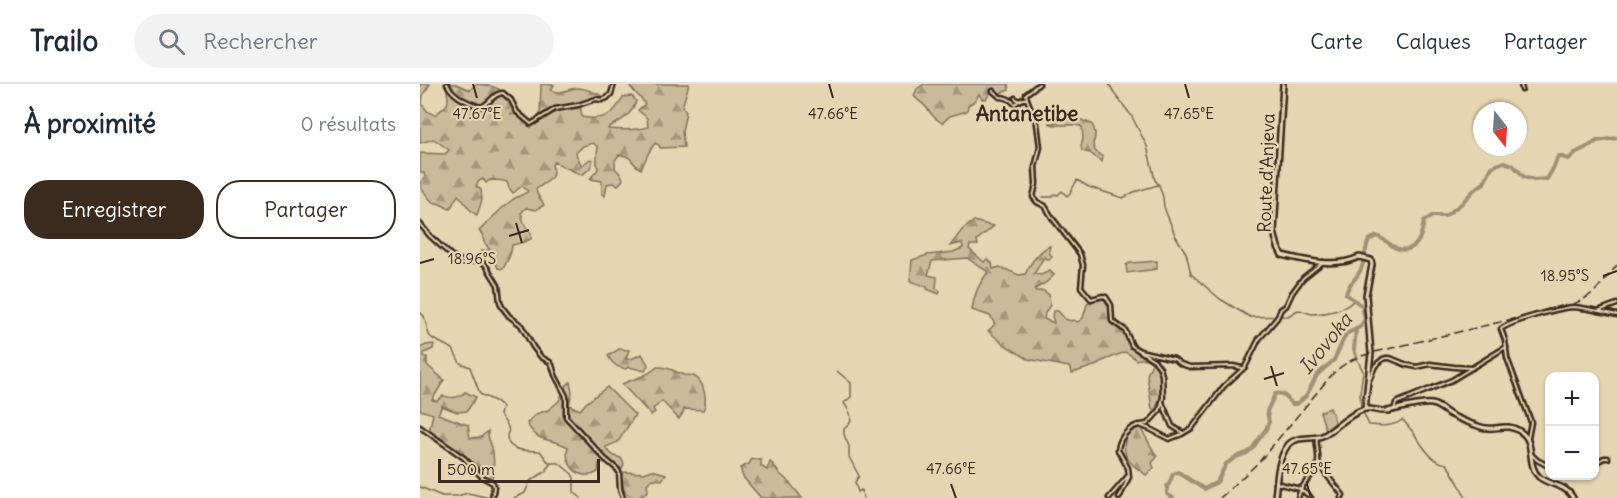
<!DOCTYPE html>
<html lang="fr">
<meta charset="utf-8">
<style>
:root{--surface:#fff;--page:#f2f2f3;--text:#1f2937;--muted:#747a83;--line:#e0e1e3;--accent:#3b2a1e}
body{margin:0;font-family:Delius,sans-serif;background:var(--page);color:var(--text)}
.controls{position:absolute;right:18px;bottom:18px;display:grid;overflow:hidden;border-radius:12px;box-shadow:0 2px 4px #0004}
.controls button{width:54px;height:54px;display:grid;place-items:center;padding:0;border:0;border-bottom:2px solid var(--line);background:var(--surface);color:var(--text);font:30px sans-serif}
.compass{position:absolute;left:1053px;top:18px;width:54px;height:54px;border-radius:50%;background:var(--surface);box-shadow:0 2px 4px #0004;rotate:163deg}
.scale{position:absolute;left:18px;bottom:15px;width:162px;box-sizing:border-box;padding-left:6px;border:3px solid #3b2a1e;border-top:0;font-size:16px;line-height:21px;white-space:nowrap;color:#3b2a1e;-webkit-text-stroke:4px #e6d5b2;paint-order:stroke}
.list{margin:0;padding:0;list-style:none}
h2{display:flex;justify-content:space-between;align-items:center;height:78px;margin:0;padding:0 24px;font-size:26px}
h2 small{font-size:20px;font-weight:400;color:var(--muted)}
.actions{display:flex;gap:12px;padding:18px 24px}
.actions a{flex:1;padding:14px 0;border:2px solid var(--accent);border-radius:24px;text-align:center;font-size:21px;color:var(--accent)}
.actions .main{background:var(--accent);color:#fff}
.icon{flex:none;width:33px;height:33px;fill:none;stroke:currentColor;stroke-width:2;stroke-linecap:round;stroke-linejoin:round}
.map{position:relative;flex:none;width:1197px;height:414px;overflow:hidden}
header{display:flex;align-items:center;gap:36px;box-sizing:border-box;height:84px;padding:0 30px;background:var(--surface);border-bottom:2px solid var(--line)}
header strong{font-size:28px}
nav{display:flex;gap:33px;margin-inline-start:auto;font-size:21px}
.search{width:420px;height:54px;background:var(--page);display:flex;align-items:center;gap:15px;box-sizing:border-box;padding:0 21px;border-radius:33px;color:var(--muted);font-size:22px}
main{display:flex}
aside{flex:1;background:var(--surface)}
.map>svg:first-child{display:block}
</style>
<header>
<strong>Trailo</strong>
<div class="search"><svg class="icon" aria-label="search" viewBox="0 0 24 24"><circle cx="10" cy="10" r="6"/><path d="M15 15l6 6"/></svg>Rechercher</div>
<nav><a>Carte</a><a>Calques</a><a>Partager</a></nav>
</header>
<main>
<aside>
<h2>À proximité<small>0 résultats</small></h2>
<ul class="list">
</ul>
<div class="actions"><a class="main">Enregistrer</a><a>Partager</a></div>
</aside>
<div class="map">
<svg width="1197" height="414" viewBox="0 0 1197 414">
<defs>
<pattern id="forest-firs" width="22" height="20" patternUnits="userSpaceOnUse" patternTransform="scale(1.5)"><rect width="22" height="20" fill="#cab99a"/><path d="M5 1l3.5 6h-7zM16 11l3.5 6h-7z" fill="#a5977d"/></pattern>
</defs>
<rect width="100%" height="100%" fill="#e6d5b2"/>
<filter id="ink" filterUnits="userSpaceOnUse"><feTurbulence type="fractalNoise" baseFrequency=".0167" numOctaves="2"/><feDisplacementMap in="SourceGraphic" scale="12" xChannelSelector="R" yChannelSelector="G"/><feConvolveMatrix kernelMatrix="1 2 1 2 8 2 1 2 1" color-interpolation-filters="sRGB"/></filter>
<g filter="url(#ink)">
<g fill="url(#forest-firs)" stroke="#82725c" stroke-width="1.5">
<path d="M0,0H10L3,11L2,20L7,27L15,31C33,17 28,20 26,0H36L50,6L56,0C72,0 100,10 91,30L98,31L115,40L120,32L121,0L134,1L131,6C144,12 148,3 159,4C168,5 179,10 186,14H173L160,18L162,33C182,37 194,32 203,13L212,12L216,17C213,29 200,38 189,43L188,45C200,46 216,46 228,43L227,34L218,26L225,20C221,12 212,8 209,0H269L262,23L266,27L262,48L264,63L240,64L239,61L235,59L229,68L221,85C210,80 215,72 199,71L195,76V84L202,92L203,96L198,101L193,99L187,100L185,112L182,110V97L170,95L178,85C176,80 177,68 178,63L173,59L163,62L156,69C157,75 161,77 161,82L170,75L173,76L170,84L162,91L134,78L132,81C137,96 125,98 116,105C116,112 122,115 124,121L116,126L106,124L101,129C104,137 103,142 111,149V155L104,158L92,161C92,171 87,176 83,185L78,184L75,177L61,167L70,166L64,158L62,150L59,147C69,137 80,125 92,116C97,112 104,111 108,107L102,102L93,109L89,104L87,98C81,95 76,97 70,96L66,99L63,95L59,97L56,102L61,106L62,116L57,131C49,128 45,117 38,111L30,125L18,119H13L0,103V98L5,94L4,89L0,88V69L25,70L29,66L14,55L0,59Z"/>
<path d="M504,0H588L589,6L580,9L571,8L566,15H562L559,10L555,17L548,21L547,27L530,32L522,39C512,32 513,32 506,23C503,19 498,17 494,12L497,5Z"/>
<path d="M656,34L672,40C676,48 676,52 673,60L675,67L683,73L682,78L670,69L662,67L661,62L663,55L662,43C651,37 642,45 628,39H634L636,36Z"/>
<path d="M554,137L568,141L574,142L557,156L558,161H550L549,165L564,178L567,175L572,179L573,185L580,183L599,191L605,190C611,179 618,167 630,162L629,168L632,173L629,176L624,173L614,190L621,191L630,187L634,191L627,198L615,205V207H624L629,211L630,221L625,229L624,235L634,239L632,232L633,227H638L645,235L651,237L653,236L658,238L663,234L667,220L672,217L683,215L688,219L692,239L704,250L710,262L719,268L733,272C741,297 747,300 735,326L732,325L727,291L732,279C727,274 723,274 716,276L711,271L705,268L680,278L677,281L652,289L649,283L608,275L585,261L568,247L575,240L570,232L552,226C554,210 559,200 568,188L547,174L512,177L508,191L517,193L516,204L520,207L519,210L507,205V203L490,197L492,176L508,171L533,168L543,164L542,159L530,162L542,146Z"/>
<path d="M737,177V185L707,189L706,181L710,179Z"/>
<path d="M14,260L13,265L4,269V273H7V281L24,296L12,316L17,317L23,312C33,314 37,315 45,308L56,313L47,327L37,328L22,322L18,330L48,341L50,354L61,353L68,347C67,355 72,360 73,368C74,377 74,386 72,395L38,366L9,347L13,330L0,326V264L6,261Z"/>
<path d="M199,265L209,266L206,275H211L222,270L228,281L225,287L209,283L205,285L197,282L192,278L188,272Z"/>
<path d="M237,283C249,282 254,288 264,291C270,292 273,290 278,295C284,301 288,318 283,326L264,325L263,329L259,335L242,317L233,325L235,328L231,331L202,300C214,294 227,293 237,283Z"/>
<path d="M150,298L152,308L149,321L160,326L166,319L187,303L215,331L198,358L186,363V365L194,372L201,374L204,380L202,385L187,379H179L178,388C161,399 143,381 148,363C129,353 117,360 107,339L116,330L128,326L139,317L145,303Z"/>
<path d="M910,324L915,337L914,340L906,346L900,328Z"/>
<path d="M719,341L737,373L732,379L734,384L726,391C722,387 718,385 714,382C699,369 702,349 719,341Z"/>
<path d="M332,375L341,376V382L347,386L350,378C355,381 356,386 360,390C370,398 374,404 382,414H341L323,393L320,384L329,380Z"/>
<path d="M232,386L246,390L242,396L232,395L227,400L228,407L223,411L221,414C204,414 203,406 201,391L204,388L224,389Z"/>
</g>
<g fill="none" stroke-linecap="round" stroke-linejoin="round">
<g stroke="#786753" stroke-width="1.5">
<path d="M689,0L696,12L711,31L727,62L735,96L739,101L743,113L744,123L755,151L766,169L771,190L800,215L830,233L868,232L878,226C883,226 888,230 893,230C906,230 925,226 934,216"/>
<path d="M623,113H632L635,110L638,111L642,107L647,112L650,109L657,96L669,103L703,114L714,108L738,101"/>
<path d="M0,228L4,232L9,251L13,255L33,265L40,279L50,283L60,310L77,318L82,323L80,331C82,335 87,339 88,343C90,350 87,347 87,353C88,369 109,366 120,367L129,379H139L152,390L154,394V408L161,414"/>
<path d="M937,275L943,287L940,310L941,324L949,341C960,342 973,343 982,336L984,337C988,343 994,348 997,354C1005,365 1012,378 1027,380L1039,400L1046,414"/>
<path d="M417,287L431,299V313L424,319C428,325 433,332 430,339C428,342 426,343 424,345V351L429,362V373L439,392L435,398L438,408L442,406L443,414"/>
<path d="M0,403L22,412H37L48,409L70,414"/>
<path d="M94,414L105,409L110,397L125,388L130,380"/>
</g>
<g stroke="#a19076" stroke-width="4">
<path d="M936,245L934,265L937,275"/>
<path d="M753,414L747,410V402L749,400L753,390L758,388L784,405L797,398L806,380L816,373L827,369L832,365L846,345L849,338L847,327L855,310C864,308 867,314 872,320H877L886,312L897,291L914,276L926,250L940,243L945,235L942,222L926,210C929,198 934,198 939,189C945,181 944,166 949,156L957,152C964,155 968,159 974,163C979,166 982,166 988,165C1000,162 1002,148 1004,137L1012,132H1025L1041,120L1054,106L1064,99L1072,83L1084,78L1093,81L1104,93L1114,96L1127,95L1134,83L1138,72L1149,75L1155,69L1169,62L1177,57L1197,54"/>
</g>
<g stroke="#3b2a1e" stroke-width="7">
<g id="minor">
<path d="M27,0C33,12 48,19 61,23C70,20 73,9 83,9L91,16L97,28L111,40L135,25L158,21L176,15L182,16L187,14L191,10L194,0"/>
<path d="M1101,0L1102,6"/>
<path d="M573,7L580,13C587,13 591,16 595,20L599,17"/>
<path d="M595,14L599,17L603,15H607L617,40L620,63L615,83L616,100L613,113L617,118L625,122L633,135L660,170L663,181L661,203L671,215L683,212L686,213L691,221L692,237L705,246L712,262L734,276L740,284L742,291L743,313L740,326L731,336L727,340L721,341"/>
<path d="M607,15L606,10L619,0"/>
<path d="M0,140L10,152L35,175L46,178L58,177L65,180L78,201L80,218L82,223L89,232L101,241L113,263L121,273L130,278L132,281L135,291L146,312V333L185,375L197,385L199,388L200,405L203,414"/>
<path d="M1178,227L1197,220"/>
<path d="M720,267L754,275L761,280L770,283L813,282L822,284"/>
<path d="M949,296L955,282L963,275L967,274H970L987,281L997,283L1010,280L1034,283L1052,284"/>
<path d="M742,318L752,342L763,349"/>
<path d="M974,326L976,319L1032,296L1086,263"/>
<path d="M0,343L44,374L62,393L73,399L74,403L72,414"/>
<path d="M1108,354L1111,338L1087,274L1085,256L1081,245C1091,237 1142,223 1154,223C1168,224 1183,228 1197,231"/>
<path d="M1111,370L1117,376L1130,383"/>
<path d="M899,379L905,389L923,411L921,414"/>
<path d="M1174,380L1184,374H1188"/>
<path d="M1147,392L1151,393L1158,392"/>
<path d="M856,399L880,405C883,409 888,409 891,414"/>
<path d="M689,414L708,392"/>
<path d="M699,414L709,393L708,384L698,366C699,355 707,344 719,341L730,345L749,355L762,350L772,344L804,302L825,283L839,255L857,234L861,225L866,222L872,209L883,194L903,178"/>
<path d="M878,414C882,397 891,396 897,382C901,373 895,363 897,353"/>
</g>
</g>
<g stroke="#3b2a1e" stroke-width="8">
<g id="tertiary">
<path d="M863,0L854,148L858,163L862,171C886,177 916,184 939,173L951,176L952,181L946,211L951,269L945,325"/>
<path d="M855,414C857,396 857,376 868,361C877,351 891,356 902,352C915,346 931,328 945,325C952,324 959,328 967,327C978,325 1003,318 1012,320C1020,322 1025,328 1031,331C1041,336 1052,340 1061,343C1075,348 1085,337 1101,348C1116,358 1106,381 1119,393C1130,402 1146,400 1153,414"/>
</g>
</g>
<use href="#minor" stroke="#e6d5b2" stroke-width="2"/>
<use href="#tertiary" stroke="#e6d5b2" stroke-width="3"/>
<path stroke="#3b2a1e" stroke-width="1.5" stroke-dasharray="9 4.5" stroke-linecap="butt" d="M800,414L839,378L909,294C921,280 934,274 951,269L1151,221C1175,212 1182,200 1197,181"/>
</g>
</g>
<path fill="none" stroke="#3b2a1e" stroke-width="2" d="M53,0L57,14M409,0L413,14M765,0L769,14M96,139L102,159M89,152L109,146M0,179L14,175M1183,192L1197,187M851,282L857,302M844,295L864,289M531,400L536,414M887,400L891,414"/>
<g text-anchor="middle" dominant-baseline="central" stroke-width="4.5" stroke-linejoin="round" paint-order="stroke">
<g font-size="18" fill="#3b2a1e" stroke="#e6d5b2">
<text transform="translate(846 89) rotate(-88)">Route d'Anjeva</text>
</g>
<g font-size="20" font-style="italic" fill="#4f3e30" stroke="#e6d5b2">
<text transform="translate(905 259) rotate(-51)">Ivovoka</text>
</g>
<g font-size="21" font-weight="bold" fill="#3b2a1e" stroke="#e6d5b2">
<text x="607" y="29">Antanetibe</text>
</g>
</g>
<g font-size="15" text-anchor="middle" fill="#3b2a1e" stroke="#e6d5b2" stroke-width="4.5" stroke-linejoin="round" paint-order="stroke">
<text x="57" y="35">47.67°E</text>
<text x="413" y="35">47.66°E</text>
<text x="769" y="35">47.65°E</text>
<text x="52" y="180">18.96°S</text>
<text x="1145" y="197">18.95°S</text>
<text x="531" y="390">47.66°E</text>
<text x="887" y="390">47.65°E</text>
</g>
</svg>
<div class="controls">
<button>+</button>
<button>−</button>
</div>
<svg class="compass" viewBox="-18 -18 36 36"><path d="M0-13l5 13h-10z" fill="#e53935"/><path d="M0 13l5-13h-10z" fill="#747a83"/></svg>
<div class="scale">500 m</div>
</div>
</main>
